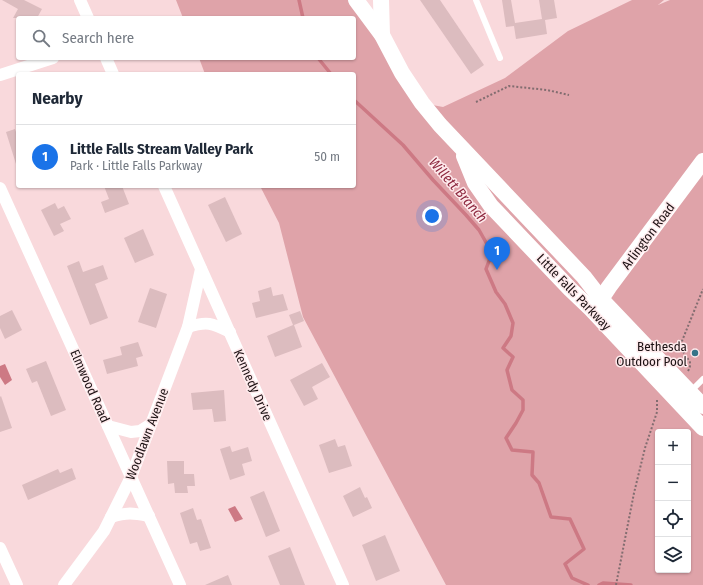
<!DOCTYPE html>
<meta charset="utf-8">
<style>
:root{--surface:#fff;--page:#f6f6f7;--text:#1f2937;--muted:#747a83;--line:#e0e1e3;--accent:#1a73e8}
body{margin:0;font-family:"Fira Sans Condensed",sans-serif;background:var(--page);color:var(--text)}
.controls{position:absolute;right:12px;bottom:12px;display:grid;overflow:hidden;border-radius:4px;box-shadow:0 1px 3px #0004}
.controls button{width:36px;height:36px;display:grid;place-items:center;padding:0;border:0;border-bottom:1px solid var(--line);background:var(--surface);color:var(--text);font:20px sans-serif}
.you{position:absolute;left:432px;top:216px;width:14px;height:14px;margin:-10px;border:3px solid #fff;border-radius:50%;background:#1a73e8;box-shadow:0 0 0 6px #1a73e833}
.badge{display:grid;place-items:center;width:26px;height:26px;border-radius:50%;background:var(--accent);color:#fff;font-size:13px;font-weight:700}
.pin{position:absolute;translate:-50% -33px;filter:drop-shadow(0 1px 2px #0008)}
.pin::after{content:'';position:absolute;top:21px;width:14px;height:12px;background:inherit;clip-path:polygon(0 0,100% 0,50% 100%)}
.list{margin:0;padding:0;list-style:none}
h2{display:flex;justify-content:space-between;align-items:center;height:52px;margin:0;padding:0 16px;font-size:17px}
h2 small{font-size:13px;font-weight:400;color:var(--muted)}
.list li{display:grid;grid-template-columns:26px 1fr auto;gap:12px;align-items:center;box-sizing:border-box;height:64px;padding:0 16px;border-top:1px solid var(--line)}
.list b{display:block;font-size:15px;white-space:nowrap}
.list p{margin:0;font-size:13px;white-space:nowrap;color:var(--muted)}
.list em{font-size:13px;font-style:normal;color:var(--muted)}
.icon{flex:none;width:22px;height:22px;fill:none;stroke:currentColor;stroke-width:2;stroke-linecap:round;stroke-linejoin:round}
.map{position:relative;flex:none;width:703px;height:585px;overflow:hidden}
.search{position:absolute;background:var(--surface);box-shadow:0 1px 3px #0004;left:16px;top:16px;width:340px;height:44px;display:flex;align-items:center;gap:10px;box-sizing:border-box;padding:0 14px;border-radius:4px;color:var(--muted);font-size:15px}
.panel{position:absolute;background:var(--surface);box-shadow:0 1px 3px #0004;left:16px;top:72px;width:340px;height:116px;border-radius:4px}
.map>svg:first-child{display:block}
</style>
<div class="map">
<svg width="703" height="585" viewBox="0 0 703 585">
<rect width="100%" height="100%" fill="#f9d9dc"/>
<path fill="#dfa3a9" fill-rule="evenodd" d="M176,0H356L422,103L443,107L505,78L568,31L632,0H664L658,5L670,0H703V585H446L303,317L279,223L260,186H354V74H205L199,58H354V18H183ZM658,432H688V570H658Z"/>
<g fill="#cd7984">
<path d="M5,364L12,380L5,385L0,377V366Z"/>
<path d="M235,506L243,519L235,522L228,509Z"/>
</g>
<g fill="none" stroke-linecap="round" stroke-linejoin="round">
<g stroke="#cd7984" stroke-width="3.5">
<path d="M299,0L303,18"/>
<path d="M318,58L331,74"/>
<path d="M354,100L403,145L433,180L466,215L479,230L492,253L486,269L496,292L505,304L513,323L511,336L503,348L513,357L507,370L512,390L523,400V410L516,423L506,438L512,450L533,452L532,475L539,483L551,517L570,519L584,549L565,564L572,578L588,585"/>
<path d="M599,585L603,583L631,585"/>
</g>
</g>
<g fill="#dcbcbf">
<path d="M2,0H24L42,9L37,18H13L18,9Z"/>
<path d="M420,0H440L484,65L471,74Z"/>
<path d="M502,0H511L515,23L542,19L539,0H554L557,18L545,20L547,34L516,39L514,26L506,27Z"/>
<path d="M15,129L18,138V164H16L6,132Z"/>
<path d="M104,186H122L129,204L105,213L101,202L109,199Z"/>
<path d="M225,197L242,234L226,242L208,205Z"/>
<path d="M55,203L58,209L64,206L71,219L60,224L64,231L54,236L41,210Z"/>
<path d="M143,229L154,255L135,263L124,238Z"/>
<path d="M79,261L83,272L103,265L108,279L95,284L108,318L90,325L67,266Z"/>
<path d="M271,287L273,296L283,294L288,310L256,318L252,303L260,301L258,291Z"/>
<path d="M150,288L167,294L156,328L138,322Z"/>
<path d="M12,310L22,330L5,339L0,328V316Z"/>
<path d="M300,311L304,321L294,325L302,347L275,357L267,336L293,325L289,315Z"/>
<path d="M138,342L143,356L136,358L138,366L107,374L103,360L122,355L120,347Z"/>
<path d="M46,361L66,410L51,416L37,381L32,383L26,369Z"/>
<path d="M322,363L330,377L312,387L318,399L304,406L290,380Z"/>
<path d="M224,390L226,421L214,422L212,409L193,410L191,393Z"/>
<path d="M1,396L12,428L0,432V397Z"/>
<path d="M335,439L338,447L345,445L352,466L329,473L319,445Z"/>
<path d="M230,446L232,452L248,447L252,461L242,464L245,475L230,480L220,449Z"/>
<path d="M167,461H184V474H194L195,486H187L188,493H175L174,483L168,484Z"/>
<path d="M72,468L76,479L28,500L22,485L58,469L60,473Z"/>
<path d="M360,487L365,498L367,497L372,508L353,517L343,496Z"/>
<path d="M264,491L280,531L266,537L250,497Z"/>
<path d="M193,508L197,520L201,519L211,548L200,551L197,542L190,544L180,513Z"/>
<path d="M385,535L400,571L376,581L362,545Z"/>
<path d="M290,547L305,585H280L268,556Z"/>
<path d="M228,575L232,585H205Z"/>
</g>
<g fill="none" stroke-linecap="round" stroke-linejoin="round">
<g stroke="#826d70" stroke-width="2" stroke-dasharray="2 2" stroke-linecap="butt">
<path d="M476,102L509,86L547,90L569,95"/>
<path d="M688,371C694,360 686,360 683,351C681,348 682,344 682,341L703,289"/>
<path d="M616,585L634,493L645,448L657,412V399"/>
</g>
<g stroke="#fff" stroke-width="6">
<path d="M476,0L500,58"/>
<path d="M691,391L703,379"/>
</g>
<g stroke="#fff" stroke-width="12">
<path d="M80,0L88,18"/>
<path d="M106,58L113,74"/>
<path d="M0,75L53,58"/>
<path d="M164,186L343,585"/>
<path d="M0,188L180,585"/>
<path d="M188,327C207,321 212,323 230,332"/>
<path d="M108,426L131,432L140,431L151,424"/>
<path d="M111,517C127,512 133,513 149,516"/>
<path d="M0,548L17,585"/>
<path d="M64,585L104,531L131,477L188,327L201,269"/>
</g>
<g stroke="#fff" stroke-width="16">
<path d="M356,0L382,35L402,73L422,103L440,125L584,277L601,299L703,406"/>
<path d="M381,0L382,35"/>
<path d="M464,156L475,183L491,206L570,289L591,309L703,428"/>
<path d="M593,306L601,299L609,287L703,161"/>
</g>
</g>
<circle fill="#357489" stroke="#feeaec" stroke-width="1.5" cx="695" cy="353" r="4"/>
<g text-anchor="middle" dominant-baseline="central" stroke-width="3" stroke-linejoin="round" paint-order="stroke">
<g font-size="13" fill="#1c1113" stroke="#feeaec">
<text transform="translate(648 236) rotate(-53)">Arlington Road</text>
<text transform="translate(574 292) rotate(46)">Little Falls Parkway</text>
<text transform="translate(253 385) rotate(66)">Kennedy Drive</text>
<text transform="translate(90 386) rotate(66)">Elmwood Road</text>
<text transform="translate(147 434) rotate(-69)">Woodlawn Avenue</text>
</g>
<g font-size="13" fill="#1c1113" stroke="#feeaec" text-anchor="end">
<text x="687" y="346">Bethesda<tspan x="687" dy="15">Outdoor Pool</tspan></text>
</g>
<g font-size="14" font-style="italic" fill="#8d283f" stroke="#feeaec">
<text transform="translate(458 190) rotate(49)">Willett Branch</text>
</g>
</g>
</svg>
<div class="controls">
<button>+</button>
<button>−</button>
<button><svg class="icon" aria-label="locate" viewBox="0 0 24 24"><circle cx="12" cy="12" r="6"/><path d="M12 2v4M12 18v4M2 12h4M18 12h4"/></svg></button>
<button><svg class="icon" aria-label="layers" viewBox="0 0 24 24"><path d="M12 4l9 5-9 5-9-5zM3 14l9 5 9-5"/></svg></button>
</div>
<div class="you"></div>
<div class="pin badge" style="left:497px;top:270px">1</div>
<div class="search"><svg class="icon" aria-label="search" viewBox="0 0 24 24"><circle cx="10" cy="10" r="6"/><path d="M15 15l6 6"/></svg>Search here</div>
<section class="panel">
<h2>Nearby<small></small></h2>
<ul class="list">
<li><span class="badge">1</span><div><b>Little Falls Stream Valley Park</b><p>Park · Little Falls Parkway</p></div><em>50 m</em></li>
</ul>
</section>
</div>
